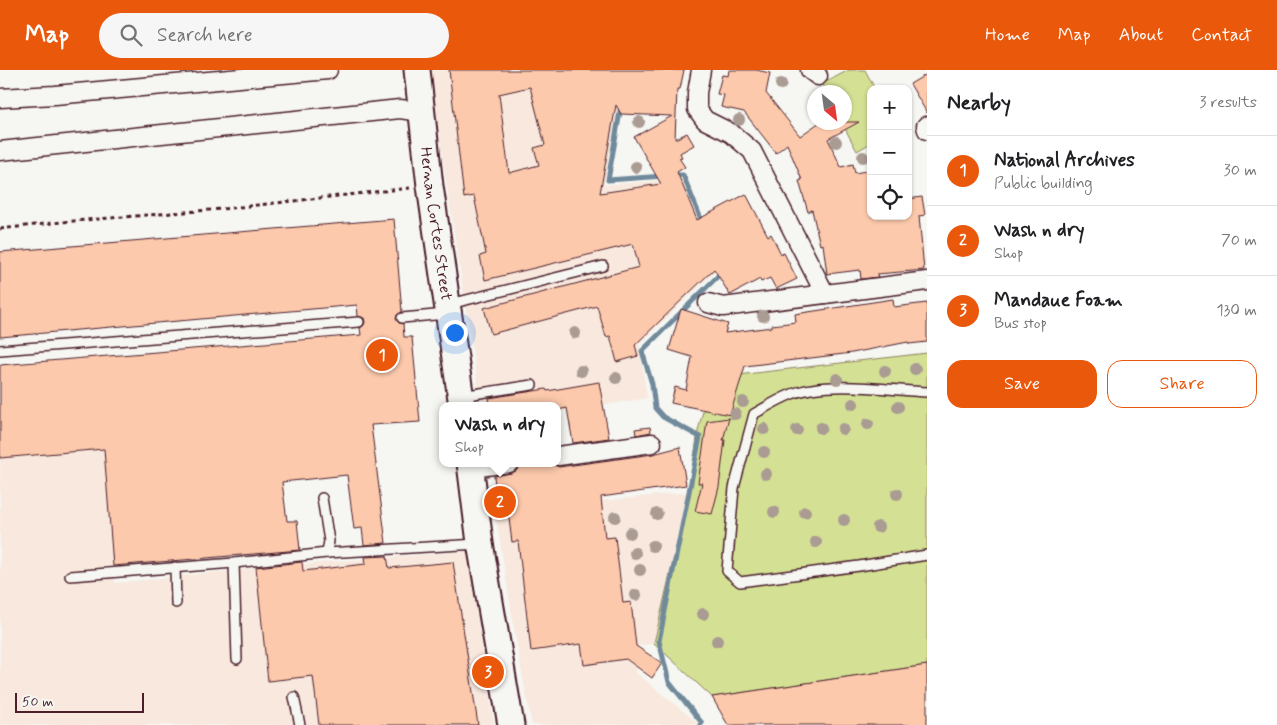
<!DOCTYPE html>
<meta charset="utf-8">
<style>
:root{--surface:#fff;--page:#f6f6f6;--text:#202124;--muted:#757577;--line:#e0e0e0;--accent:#ea580c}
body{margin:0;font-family:Mynerve,sans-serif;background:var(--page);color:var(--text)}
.controls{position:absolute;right:15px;top:15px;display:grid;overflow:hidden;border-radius:10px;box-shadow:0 1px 4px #0004}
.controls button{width:45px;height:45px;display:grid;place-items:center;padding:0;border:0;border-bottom:1px solid var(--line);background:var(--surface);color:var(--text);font:25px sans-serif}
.compass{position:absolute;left:807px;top:15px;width:45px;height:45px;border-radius:50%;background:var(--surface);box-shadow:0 1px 4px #0004;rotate:151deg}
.scale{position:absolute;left:15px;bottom:12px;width:129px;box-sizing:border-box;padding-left:5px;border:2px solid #4a1f2b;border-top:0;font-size:14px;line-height:18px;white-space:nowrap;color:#4a1f2b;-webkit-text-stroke:4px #f6f6f2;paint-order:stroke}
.you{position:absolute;left:454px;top:262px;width:18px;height:18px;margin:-12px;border:4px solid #fff;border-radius:50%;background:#1a73e8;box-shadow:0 0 0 8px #1a73e833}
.badge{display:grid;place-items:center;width:32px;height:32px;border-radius:50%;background:var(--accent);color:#fff;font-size:16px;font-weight:700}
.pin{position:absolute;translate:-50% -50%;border:2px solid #fff;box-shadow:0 1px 5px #0006}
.popup{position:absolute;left:439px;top:332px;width:122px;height:65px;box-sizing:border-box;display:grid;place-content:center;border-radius:10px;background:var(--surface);filter:drop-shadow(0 1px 4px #0005);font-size:16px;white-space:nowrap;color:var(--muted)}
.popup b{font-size:19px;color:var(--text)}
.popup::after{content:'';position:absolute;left:50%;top:100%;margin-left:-10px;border:10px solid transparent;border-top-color:var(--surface)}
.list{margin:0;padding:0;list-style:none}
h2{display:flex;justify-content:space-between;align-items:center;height:65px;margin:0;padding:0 20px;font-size:21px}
h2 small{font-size:16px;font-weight:400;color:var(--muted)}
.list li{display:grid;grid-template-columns:32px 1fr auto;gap:15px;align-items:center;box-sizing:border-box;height:70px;padding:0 20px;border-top:1px solid var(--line)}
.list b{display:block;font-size:19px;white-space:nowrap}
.list p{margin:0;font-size:16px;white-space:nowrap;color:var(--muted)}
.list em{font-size:16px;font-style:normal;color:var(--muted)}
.actions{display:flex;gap:10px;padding:15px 20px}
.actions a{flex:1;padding:11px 0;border:1px solid var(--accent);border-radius:15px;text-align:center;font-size:18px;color:var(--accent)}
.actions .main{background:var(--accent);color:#fff}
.icon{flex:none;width:28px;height:28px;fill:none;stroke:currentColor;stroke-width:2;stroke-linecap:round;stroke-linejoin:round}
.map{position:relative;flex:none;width:927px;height:655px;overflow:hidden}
header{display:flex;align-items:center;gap:30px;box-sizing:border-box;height:70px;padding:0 25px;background:var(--accent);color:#fff}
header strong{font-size:24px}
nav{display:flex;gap:28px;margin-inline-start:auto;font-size:18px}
.search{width:350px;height:45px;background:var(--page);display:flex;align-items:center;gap:12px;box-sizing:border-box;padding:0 18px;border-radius:28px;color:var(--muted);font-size:19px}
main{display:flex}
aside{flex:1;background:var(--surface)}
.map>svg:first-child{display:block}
</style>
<header>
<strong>Map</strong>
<div class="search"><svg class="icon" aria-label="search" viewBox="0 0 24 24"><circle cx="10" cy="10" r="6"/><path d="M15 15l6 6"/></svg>Search here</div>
<nav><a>Home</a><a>Map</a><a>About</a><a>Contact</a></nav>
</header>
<main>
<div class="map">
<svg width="927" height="655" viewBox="0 0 927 655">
<rect width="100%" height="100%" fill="#f6f6f2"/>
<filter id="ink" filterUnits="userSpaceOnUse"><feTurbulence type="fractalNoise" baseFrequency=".02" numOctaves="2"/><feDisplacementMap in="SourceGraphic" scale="10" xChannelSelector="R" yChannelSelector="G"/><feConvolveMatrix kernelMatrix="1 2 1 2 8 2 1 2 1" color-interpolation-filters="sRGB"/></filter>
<g filter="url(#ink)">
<g fill="#f8e8dd">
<path d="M429,0H625L604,115L682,109L719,197L639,274L647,328L558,342V336H481Z"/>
<path d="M104,379L115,513L256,498L467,481L494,655H0V388Z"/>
<path d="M689,422L654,573L638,576L636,603L699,654L532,655L519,587L495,442Z"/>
</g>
<g fill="#d4e194" stroke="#8f8060">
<path d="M849,0H865L875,19H871V73L857,81L842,53L844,52V22H827L822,14Z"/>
<path d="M927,283V595L712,627L654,573L689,422L698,361L714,297L738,305Z"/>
</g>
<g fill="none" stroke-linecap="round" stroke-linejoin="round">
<g stroke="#6f8a9c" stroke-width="5">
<path d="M621,36L608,110L664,106"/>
<path d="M672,105H683L703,154"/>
<path d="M700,655L702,653L669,612L659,571L700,367L663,347L655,338L652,314L642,281L723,201"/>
</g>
</g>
<g fill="#fcc9ac" stroke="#4a1f2b" fill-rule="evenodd">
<path d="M449,0H684L680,19H677L675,69L687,63L694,75L680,83L682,87L679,88L685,97L677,102L697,150L746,124L768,166L771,164L781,184L784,183L797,209L776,219L770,208L761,212L760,209L730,225L714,199L635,275L638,286L617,292L610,266L606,267L597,236L491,264L484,238L639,197L633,174L485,210L480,186L486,184L474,126L464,128ZM530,17L545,75L534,78L539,95L509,103L499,24ZM616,35L621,44L672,46L634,67L661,114L600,123Z"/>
<path d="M729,0H756L770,3L766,23L800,66L820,52H859L828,69L841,97L853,94L855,103L871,100V146H908V129L922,127L925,145L919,146L924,200L877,204L878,207L861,209L860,200L827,204L823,174L820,175L812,140L808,142L799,111L802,110L787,74L776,83L744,42L721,37L724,25L717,24L722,5L728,6Z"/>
<path d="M927,4V43L910,14Z"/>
<path d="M394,149L402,242L397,245L396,249L399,253L403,254L404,267H412L420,352L371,355L386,473L364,475L362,458L354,459L347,405L282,412L287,451H297L300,480L113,496L104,379L0,388V295L361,265L360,258L364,255L365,252L364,248L358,246L357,235L0,267V182Z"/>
<path d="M893,229L894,237L927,233V272L909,274L908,272L852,283L745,296L730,345L671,333L675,317L686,320L692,287L669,280L681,239L728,254L725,263L772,257V255L796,252L795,244Z"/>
<path d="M599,312L609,368L573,373L567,338L558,340V336H490L489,328L546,319L547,321Z"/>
<path d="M729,348L723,370H725L719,417L712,444L695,441L702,413H698L707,351Z"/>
<path d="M650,357L651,362L636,365L635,359Z"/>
<path d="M680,377L686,415L601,427L605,468L615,467L623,533L631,532L636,576L662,593L652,608L626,589L584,595L581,574L531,581L518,471L512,472L507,433L497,435L494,406L511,403L516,401L519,397L542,393H550L559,397L653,384Z"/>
<path d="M387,486L389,498L453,492L478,655H319L313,606L268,611L256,497L302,492L303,501L366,494L365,487Z"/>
<path d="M927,595V655H728L712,627Z"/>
</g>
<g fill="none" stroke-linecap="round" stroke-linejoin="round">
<g stroke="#4a1f2b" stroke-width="12">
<g id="service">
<path d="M450,234L603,196"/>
<path d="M402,248L446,244"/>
<path d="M0,280L359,252"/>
<path d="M927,322C889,320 827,310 792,324C779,329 766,337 754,344L734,418L727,501L740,512L859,496L927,485"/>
<path d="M461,326L532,315"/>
<path d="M322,428L329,471L327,483"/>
<path d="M234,493L237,589"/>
<path d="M175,497L176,533"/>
<path d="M70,506L234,493L327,483L478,474"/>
<path d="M294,627L300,655"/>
</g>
</g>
<g stroke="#4a1f2b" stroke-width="21">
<g id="minor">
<path d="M701,0L697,23V39L705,50L731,63L752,81L825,224"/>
<path d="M810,0L818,6"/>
<path d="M0,28L55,25L328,0"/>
<path d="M926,56L927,60"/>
<path d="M0,81L400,39L421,42"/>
<path d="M708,233L723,237L927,211"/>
<path d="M558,386L652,373"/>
<path d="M471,398L509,393"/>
</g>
</g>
<g stroke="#4a1f2b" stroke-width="29">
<g id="secondary">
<path id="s1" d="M417,0L430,116L462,336"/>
<path d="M470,393L480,473L511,655"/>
</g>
</g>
<path stroke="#4a1f2b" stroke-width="3" stroke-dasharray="4 4" stroke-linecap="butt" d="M0,159L61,152L222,139L410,118"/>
<use href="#service" stroke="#f6f6f2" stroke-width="9"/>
<use href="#minor" stroke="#f6f6f2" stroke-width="18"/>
<use href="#secondary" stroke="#f6f6f2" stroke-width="25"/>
</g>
<g fill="#aa9b93">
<circle cx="781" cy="14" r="6"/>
<circle cx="739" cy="50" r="6"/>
<circle cx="639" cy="52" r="6"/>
<circle cx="836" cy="72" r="6"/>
<circle cx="863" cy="87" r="6"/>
<circle cx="636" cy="97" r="6"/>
<circle cx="763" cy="246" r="6"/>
<circle cx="575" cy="263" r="6"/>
<circle cx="915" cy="299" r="6"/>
<circle cx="581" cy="301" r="6"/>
<circle cx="885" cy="301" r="6"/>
<circle cx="616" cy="308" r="6"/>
<circle cx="837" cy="309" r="6"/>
<circle cx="743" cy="332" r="6"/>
<circle cx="853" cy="334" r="6"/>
<circle cx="898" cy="337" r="6"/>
<circle cx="735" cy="344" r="6"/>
<circle cx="868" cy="354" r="6"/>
<circle cx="821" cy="358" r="6"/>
<circle cx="764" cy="359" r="6"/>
<circle cx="843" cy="359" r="6"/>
<circle cx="797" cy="360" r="6"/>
<circle cx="764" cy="382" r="6"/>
<circle cx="766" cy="404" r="6"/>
<circle cx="897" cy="424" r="6"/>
<circle cx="774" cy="442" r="6"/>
<circle cx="805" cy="442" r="6"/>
<circle cx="657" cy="444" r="6"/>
<circle cx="615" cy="447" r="6"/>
<circle cx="844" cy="450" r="6"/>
<circle cx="878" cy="457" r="6"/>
<circle cx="630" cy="463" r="6"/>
<circle cx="816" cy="472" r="6"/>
<circle cx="653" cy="476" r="6"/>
<circle cx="635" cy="483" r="6"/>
<circle cx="640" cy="500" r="6"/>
<circle cx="636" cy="525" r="6"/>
<circle cx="703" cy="544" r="6"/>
<circle cx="717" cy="571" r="6"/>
</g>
</g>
<g text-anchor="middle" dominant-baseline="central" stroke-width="4" stroke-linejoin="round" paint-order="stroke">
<g font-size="16" fill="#4a1f2b" stroke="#f6f6f2">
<text stroke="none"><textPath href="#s1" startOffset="155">Hernan Cortes Street</textPath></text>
</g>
</g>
</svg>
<div class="controls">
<button>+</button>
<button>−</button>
<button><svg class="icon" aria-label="locate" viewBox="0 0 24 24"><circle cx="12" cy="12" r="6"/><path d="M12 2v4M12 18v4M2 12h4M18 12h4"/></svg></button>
</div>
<svg class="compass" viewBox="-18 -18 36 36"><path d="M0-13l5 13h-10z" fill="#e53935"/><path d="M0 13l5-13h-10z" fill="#757577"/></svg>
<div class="scale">50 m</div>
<div class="you"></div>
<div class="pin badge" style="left:382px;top:285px">1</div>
<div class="pin badge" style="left:500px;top:432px">2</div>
<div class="popup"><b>Wash n dry</b>Shop</div>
<div class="pin badge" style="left:488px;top:602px">3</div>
</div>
<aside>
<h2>Nearby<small>3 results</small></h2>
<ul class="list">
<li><span class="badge">1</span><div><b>National Archives</b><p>Public building</p></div><em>30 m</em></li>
<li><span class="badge">2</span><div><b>Wash n dry</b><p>Shop</p></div><em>70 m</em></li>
<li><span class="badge">3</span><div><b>Mandaue Foam</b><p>Bus stop</p></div><em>130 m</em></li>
</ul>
<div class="actions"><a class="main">Save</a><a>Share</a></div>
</aside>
</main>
